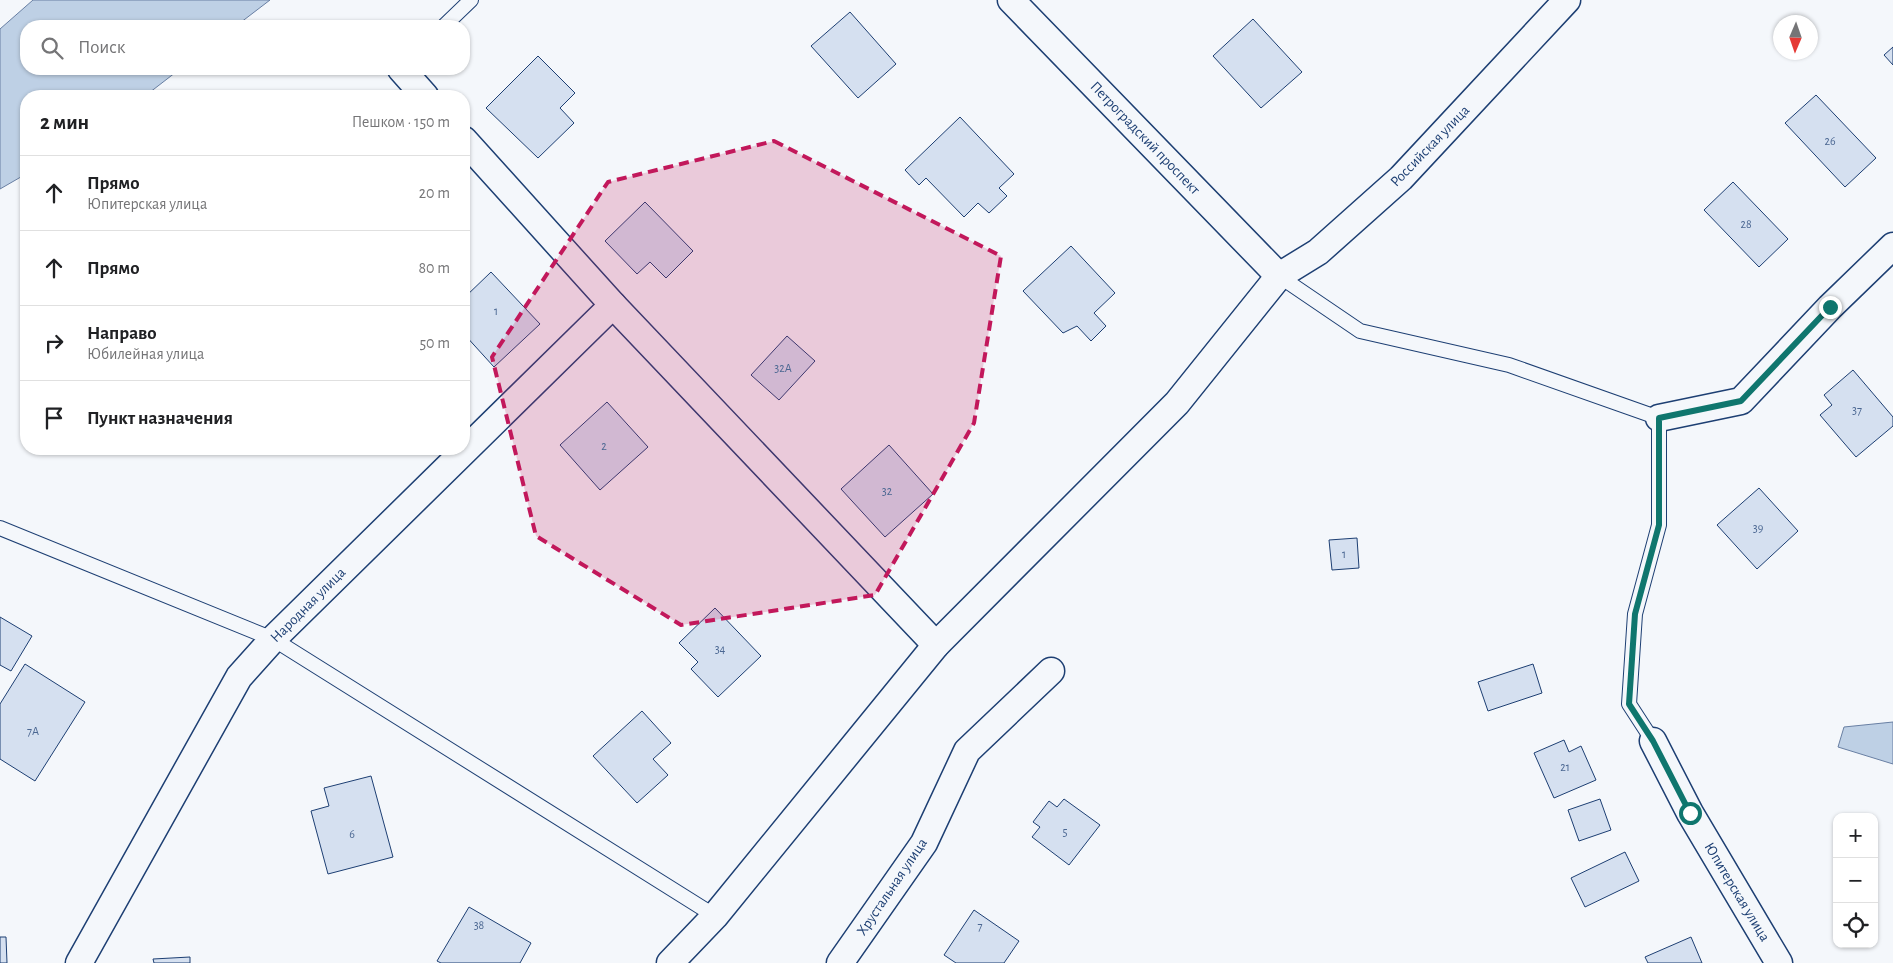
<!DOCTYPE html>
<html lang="ru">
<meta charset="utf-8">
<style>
:root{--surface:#fff;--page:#f6f6f6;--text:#202124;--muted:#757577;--line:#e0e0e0}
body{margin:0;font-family:"Alegreya Sans",sans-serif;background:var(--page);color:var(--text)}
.controls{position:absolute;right:15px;bottom:15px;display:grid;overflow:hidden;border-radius:10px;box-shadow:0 1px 4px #0004}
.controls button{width:45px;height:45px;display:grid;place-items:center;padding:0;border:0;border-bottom:1px solid var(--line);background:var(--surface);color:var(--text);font:25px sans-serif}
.compass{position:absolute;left:1773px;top:15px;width:45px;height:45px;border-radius:50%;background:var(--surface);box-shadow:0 1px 4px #0004;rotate:182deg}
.stop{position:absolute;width:15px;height:15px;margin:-11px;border:4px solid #0f766e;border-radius:50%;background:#fff}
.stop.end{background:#0f766e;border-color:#fff;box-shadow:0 1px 5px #0008}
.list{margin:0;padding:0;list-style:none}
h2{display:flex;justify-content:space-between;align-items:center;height:65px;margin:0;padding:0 20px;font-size:21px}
h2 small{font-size:16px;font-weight:400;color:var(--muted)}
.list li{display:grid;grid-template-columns:32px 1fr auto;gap:15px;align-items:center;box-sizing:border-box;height:75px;padding:0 20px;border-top:1px solid var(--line)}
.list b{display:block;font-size:19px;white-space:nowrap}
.list p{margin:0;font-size:16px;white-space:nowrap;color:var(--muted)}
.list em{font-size:16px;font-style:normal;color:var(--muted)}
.icon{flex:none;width:28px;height:28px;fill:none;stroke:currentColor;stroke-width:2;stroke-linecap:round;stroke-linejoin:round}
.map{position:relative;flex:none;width:1893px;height:963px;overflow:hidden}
.search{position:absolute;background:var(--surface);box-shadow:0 1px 4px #0004;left:20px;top:20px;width:450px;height:55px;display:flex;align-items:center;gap:12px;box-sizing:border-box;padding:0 18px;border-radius:20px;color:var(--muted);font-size:19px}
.panel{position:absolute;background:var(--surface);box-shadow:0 1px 4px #0004;left:20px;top:90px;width:450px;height:365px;border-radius:20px}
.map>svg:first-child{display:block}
</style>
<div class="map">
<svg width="1893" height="963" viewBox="0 0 1893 963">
<rect width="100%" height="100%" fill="#f4f7fb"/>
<g fill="#bed0e5" stroke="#687fa3">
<path d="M33,0H270L236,26H26V69H180L145,96H26V174L0,189V29Z"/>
<path d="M1893,722V764L1838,747L1844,727Z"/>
</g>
<g fill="#d5e0f0" stroke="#1d3f73">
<path d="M850,12L896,64L858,98L811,46Z"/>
<path d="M1253,19L1302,72L1261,108L1213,56Z"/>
<path d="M1893,47V65L1884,55Z"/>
<path d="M538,56L575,93L560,108L574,123L538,158L486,108Z"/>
<path d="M1816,95L1876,158L1845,187L1785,123Z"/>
<path d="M960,117L1014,174L999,188L1007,196L989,213L978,203L964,217L926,178L919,185L905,170Z"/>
<path d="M1733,182L1788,239L1759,267L1704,210Z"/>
<path d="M645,202L693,251L666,278L650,262L637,274L605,241Z"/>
<path d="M1071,246L1115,293L1094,313L1106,326L1091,341L1077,326L1063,333L1023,291Z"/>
<path d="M491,272L540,324L494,367L464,334V298Z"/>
<path d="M787,336L815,361L779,400L751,375Z"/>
<path d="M1853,370L1893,417V426L1856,457L1820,415L1832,405L1824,395Z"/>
<path d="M607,402L648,447L600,490L560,445Z"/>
<path d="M889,445L933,494L885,537L841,489Z"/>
<path d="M1759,488L1798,531L1757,569L1717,525Z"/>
<path d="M1357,538L1359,568L1332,570L1329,540Z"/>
<path d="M715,608L761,656L718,697L691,669L698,662L679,643Z"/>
<path d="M0,617L32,636L11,671L0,665Z"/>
<path d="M25,664L85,702L35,781L0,759V704Z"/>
<path d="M1533,664L1542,693L1488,711L1478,682Z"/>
<path d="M642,711L671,743L653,759L668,775L637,803L593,756Z"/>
<path d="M1564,740L1569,752L1581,746L1596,780L1554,798L1534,753Z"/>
<path d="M371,776L393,857L328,874L311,811L329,806L324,788Z"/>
<path d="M1064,799L1100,825L1069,865L1032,837L1040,827L1033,822L1049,801L1057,807Z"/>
<path d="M1600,799L1611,830L1579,841L1568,810Z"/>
<path d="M1625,852L1639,881L1585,907L1571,878Z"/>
<path d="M469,907L531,943L520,963H441L437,961Z"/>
<path d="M974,910L1019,941L1004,963H956L944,955Z"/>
<path d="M0,937H6L7,963H0Z"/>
<path d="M1691,937L1702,963H1648L1645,957Z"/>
<path d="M190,957V963H154L153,959Z"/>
</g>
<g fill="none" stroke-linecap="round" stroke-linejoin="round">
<g stroke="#1d3f73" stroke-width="16">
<g id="lane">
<path d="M444,26L471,0"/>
<path d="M1279,276L1360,331L1509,365L1659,418V525L1635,614L1629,704L1653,741"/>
<path d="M0,528L273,639L715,916"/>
</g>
</g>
<g stroke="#1d3f73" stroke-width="29">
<g id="street">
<path d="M1011,0L1279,276"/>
<path d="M401,69L425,96"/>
<path d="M464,140L613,305L936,645"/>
<path d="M1659,418L1741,401L1830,307L1893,246"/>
<path d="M1653,741L1690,813L1779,963"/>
<path d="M79,963L239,677L273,639L613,305"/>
<path d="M670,963L715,916L936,645L1177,403L1279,276L1318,252L1401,178L1567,0"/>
<path d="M840,963L924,843L967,751L1051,671"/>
</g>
</g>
<use href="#lane" stroke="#f4f7fb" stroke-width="14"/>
<use href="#street" stroke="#f4f7fb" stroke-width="26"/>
</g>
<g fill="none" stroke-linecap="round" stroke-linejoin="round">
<path stroke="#0f766e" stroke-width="6" d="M1690,813L1653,741L1629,704L1635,614L1659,525V418L1741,401L1830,307"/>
</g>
<path fill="#c2185b" fill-opacity="0.2" stroke="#c2185b" stroke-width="4" stroke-dasharray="10 6" stroke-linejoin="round" d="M774,141L1001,256L974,423L875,595L681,625L536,536L492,357L608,182Z"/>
<g text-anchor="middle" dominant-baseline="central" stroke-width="4" stroke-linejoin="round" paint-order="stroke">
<g font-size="12" fill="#4b6792">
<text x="1830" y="141">26</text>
<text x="1746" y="224">28</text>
<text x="496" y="311">1</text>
<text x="783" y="368">32А</text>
<text x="1857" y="410">37</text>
<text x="604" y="446">2</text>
<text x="887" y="491">32</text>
<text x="1758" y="528">39</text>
<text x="1344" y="554">1</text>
<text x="720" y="649">34</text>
<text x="33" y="731">7А</text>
<text x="1565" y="767">21</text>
<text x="1065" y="832">5</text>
<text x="352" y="834">6</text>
<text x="479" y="925">38</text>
<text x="980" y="926">7</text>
</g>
<g font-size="15" fill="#1d3f73" stroke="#f4f7fb">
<text transform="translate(1145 138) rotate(46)">Петроградский проспект</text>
<text transform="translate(1430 146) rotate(-46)">Российская улица</text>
<text transform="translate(308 605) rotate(-45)">Народная улица</text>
<text transform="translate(892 887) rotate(-56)">Хрустальная улица</text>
<text transform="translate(1737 892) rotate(59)">Юпитерская улица</text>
</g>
</g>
</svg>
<div class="controls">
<button>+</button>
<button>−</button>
<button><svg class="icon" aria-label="locate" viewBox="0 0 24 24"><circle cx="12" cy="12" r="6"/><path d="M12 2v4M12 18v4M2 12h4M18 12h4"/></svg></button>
</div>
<svg class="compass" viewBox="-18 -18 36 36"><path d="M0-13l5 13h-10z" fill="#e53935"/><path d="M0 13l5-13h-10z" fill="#757577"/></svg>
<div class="stop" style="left:1690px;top:813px"></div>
<div class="stop end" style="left:1830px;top:307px"></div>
<div class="search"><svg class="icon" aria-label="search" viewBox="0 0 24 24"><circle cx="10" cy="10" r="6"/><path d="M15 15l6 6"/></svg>Поиск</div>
<section class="panel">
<h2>2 мин<small>Пешком · 150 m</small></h2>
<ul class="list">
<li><svg class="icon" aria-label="ahead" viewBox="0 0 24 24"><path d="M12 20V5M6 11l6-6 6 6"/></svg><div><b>Прямо</b><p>Юпитерская улица</p></div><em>20 m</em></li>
<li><svg class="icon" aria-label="ahead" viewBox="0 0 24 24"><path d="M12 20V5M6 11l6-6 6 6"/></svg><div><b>Прямо</b></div><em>80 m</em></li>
<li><svg class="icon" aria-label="right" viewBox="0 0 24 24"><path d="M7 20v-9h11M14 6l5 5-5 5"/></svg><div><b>Направо</b><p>Юбилейная улица</p></div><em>50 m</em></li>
<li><svg class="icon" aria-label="arrive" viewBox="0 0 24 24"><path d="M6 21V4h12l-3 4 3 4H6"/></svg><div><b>Пункт назначения</b></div></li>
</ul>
</section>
</div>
